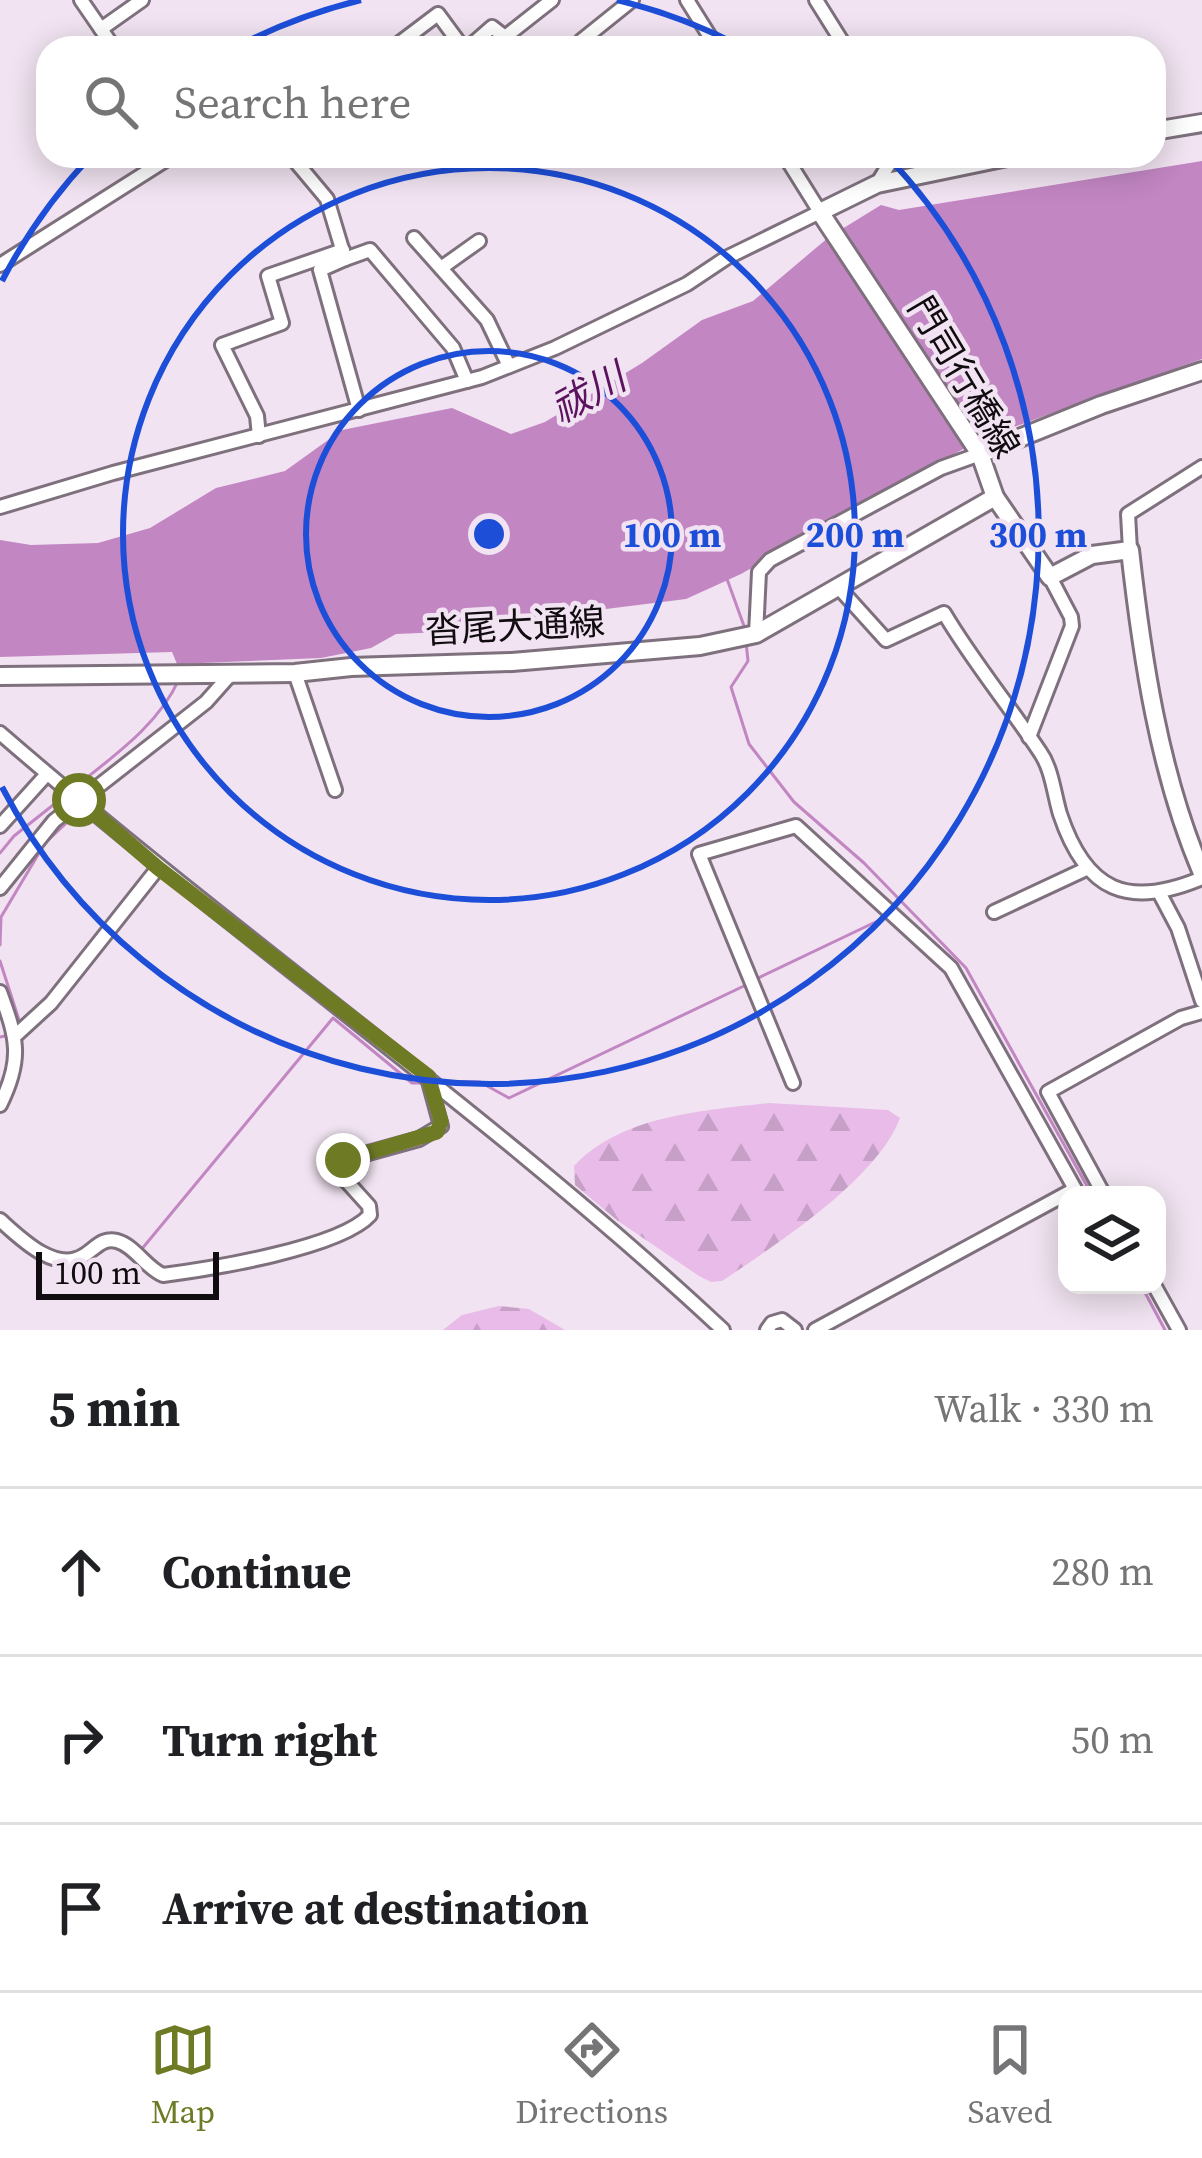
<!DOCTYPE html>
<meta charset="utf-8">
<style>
:root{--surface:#fff;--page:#f6f6f6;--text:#202124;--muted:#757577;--line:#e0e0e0;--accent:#6f7a25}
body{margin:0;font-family:"Source Serif 4","Noto Sans JP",serif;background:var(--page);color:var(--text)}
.controls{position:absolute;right:36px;bottom:36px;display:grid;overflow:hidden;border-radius:24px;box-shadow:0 6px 30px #0003}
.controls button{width:108px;height:108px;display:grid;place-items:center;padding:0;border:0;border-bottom:3px solid var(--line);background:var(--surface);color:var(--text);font:60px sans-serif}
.scale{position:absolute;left:36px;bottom:30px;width:183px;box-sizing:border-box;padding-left:12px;border:6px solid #100c10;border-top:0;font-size:33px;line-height:42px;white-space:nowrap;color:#100c10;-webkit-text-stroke:9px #f1e3f1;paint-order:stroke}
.stop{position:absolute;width:36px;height:36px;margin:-27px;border:9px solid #6f7a25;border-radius:50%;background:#fff}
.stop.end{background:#6f7a25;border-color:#fff;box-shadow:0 3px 12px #0008}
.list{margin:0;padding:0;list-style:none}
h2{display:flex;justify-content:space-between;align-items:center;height:156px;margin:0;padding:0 48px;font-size:51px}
h2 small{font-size:39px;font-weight:400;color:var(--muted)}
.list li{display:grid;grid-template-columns:78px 1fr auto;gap:36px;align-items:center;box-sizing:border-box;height:168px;padding:0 48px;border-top:3px solid var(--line)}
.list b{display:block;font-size:45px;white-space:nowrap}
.list em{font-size:39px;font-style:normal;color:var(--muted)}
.icon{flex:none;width:66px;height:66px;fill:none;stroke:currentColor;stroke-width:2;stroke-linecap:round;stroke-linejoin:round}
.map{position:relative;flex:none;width:1202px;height:1330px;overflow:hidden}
.search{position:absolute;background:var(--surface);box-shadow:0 6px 30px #0003;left:36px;right:36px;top:36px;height:132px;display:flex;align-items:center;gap:30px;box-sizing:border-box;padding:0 42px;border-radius:36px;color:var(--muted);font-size:45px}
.sheet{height:660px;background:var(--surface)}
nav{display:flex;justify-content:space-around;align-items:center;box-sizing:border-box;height:168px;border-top:3px solid var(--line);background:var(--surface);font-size:33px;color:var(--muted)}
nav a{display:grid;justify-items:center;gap:6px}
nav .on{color:var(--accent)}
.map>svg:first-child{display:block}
</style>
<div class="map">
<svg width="1202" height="1330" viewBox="0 0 1202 1330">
<defs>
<pattern id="forest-firs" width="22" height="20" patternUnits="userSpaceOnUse" patternTransform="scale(3)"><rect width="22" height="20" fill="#e8bbe8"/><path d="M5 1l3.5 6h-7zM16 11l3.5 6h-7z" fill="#c6a0c6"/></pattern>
</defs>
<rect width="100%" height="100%" fill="#f1e3f1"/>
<g fill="url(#forest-firs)">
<path d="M769,1103L888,1110L900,1118C877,1180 775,1245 722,1281L711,1282L699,1276L618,1221L575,1185L574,1166C623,1115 702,1111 769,1103Z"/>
<path d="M499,1306L529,1309L565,1330H443L462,1315Z"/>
</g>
<path fill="#c286c3" d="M1202,161V359L981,439L741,574L686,599L493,623L487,630L396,634L371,648L321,658L177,664L172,652L0,657V540L31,545L98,543L150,528L216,488L285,471L342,430L452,408L511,434L545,422L642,363L702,320L753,301L829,237L881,205L899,210Z"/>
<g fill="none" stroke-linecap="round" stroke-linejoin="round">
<g stroke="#c286c3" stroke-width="3">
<path d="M727,579L744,626"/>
<path d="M746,642L748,661L731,687L749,744L794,802L864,863L966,968L1092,1195"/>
<path d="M74,788C112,757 159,725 179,679"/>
<path d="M0,853L14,836L67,794"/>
<path d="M0,945L1,917L45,843L76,814"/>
<path d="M0,961L20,1023"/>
<path d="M754,980L886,917"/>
<path d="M0,1037L5,1036"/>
<path d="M443,1082H480L509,1098L746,985"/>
<path d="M141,1250L333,1018L412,1083H421"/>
<path d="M1141,1285L1165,1330"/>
</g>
<g stroke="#7e717d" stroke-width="18">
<g id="minor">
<path d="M81,0L114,48"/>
<path d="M687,0L717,48"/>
<path d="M816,0L846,48"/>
<path d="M101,29L142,0"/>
<path d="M581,41L632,0"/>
<path d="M393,48L438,14L463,48"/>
<path d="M468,48L492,27L505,37L552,0"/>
<path d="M291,156L327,199L345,259L320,270L359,410"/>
<path d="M877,184L894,156"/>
<path d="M414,238L487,320L509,366"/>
<path d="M345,259L370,250L453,348L467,381"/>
<path d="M0,265L172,156"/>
<path d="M441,268L479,241"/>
<path d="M259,436L257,416L222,345L282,323L268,276L343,250"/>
<path d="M0,507L113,473L482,377L555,348L687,284L726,258L820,212L785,156"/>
<path d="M1130,550L1128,514L1202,467"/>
<path d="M840,589L886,640L944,613C973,662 1009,705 1040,752C1052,769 1054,794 1060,814C1086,892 1128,909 1202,878"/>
<path d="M756,634L759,572L770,560L941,468L980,454"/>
<path d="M295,673L335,790"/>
<path d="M0,733C236,938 494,1116 723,1330"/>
<path d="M1029,737L1072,626L1071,617L1050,577"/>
<path d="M0,826L47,774"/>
<path d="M0,888L54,821L206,702L230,675"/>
<path d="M1160,894L1178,928L1202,1001"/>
<path d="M994,912L1086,869"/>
<path d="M0,992C17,1038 23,1059 0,1105"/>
<path d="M16,1035L51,1003L158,868"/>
<path d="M793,1083L699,854L796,826L951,968L1075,1189L815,1330"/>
<path d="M1104,1195L1048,1092L1181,1018L1202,1012"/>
<path d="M0,1220C20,1238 55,1273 83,1256C95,1249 102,1237 117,1241C135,1246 146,1268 163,1275C210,1269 340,1248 370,1215L369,1206L341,1175L343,1160L419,1139L441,1126L428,1078"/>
<path d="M1154,1285L1179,1330"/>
<path d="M767,1330L772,1323L782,1320L795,1330"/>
</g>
</g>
<g stroke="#7e717d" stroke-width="22">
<g id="major">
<path d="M1154,131L1202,123"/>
<path d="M1012,156L877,184L820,212L980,454L995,497L1050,577L1092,555L1130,550C1142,657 1159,773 1202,873"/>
<path d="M980,454L1101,405L1202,371"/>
<path d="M0,676L295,673L351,667L512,662L700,646L756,634L995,497"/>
</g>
</g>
<use href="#minor" stroke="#fff" stroke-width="12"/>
<use href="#major" stroke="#fff" stroke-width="16"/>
</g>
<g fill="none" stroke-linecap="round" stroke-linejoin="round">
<path stroke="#6f7a25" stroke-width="15" d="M79,800L158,868L428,1076L441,1121L437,1132L343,1160"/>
</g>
<g fill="none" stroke="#1d4ed8" stroke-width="6">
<circle cx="489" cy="534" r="183"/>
<circle cx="489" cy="534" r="366"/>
<path d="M2 281A549 549 0 0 1 91 156M236 47A549 549 0 0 1 361 0M617 0A549 549 0 0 1 742 47M887 156A549 549 0 1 1 2 787"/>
</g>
<g text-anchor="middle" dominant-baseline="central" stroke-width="9" stroke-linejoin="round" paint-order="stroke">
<g font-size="36" fill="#100c10" stroke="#f1e3f1">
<text transform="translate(964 377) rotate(59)">門司行橋線</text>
<text transform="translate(515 626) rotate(-3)">沓尾大通線</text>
</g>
<g font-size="39" font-style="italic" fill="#5c135f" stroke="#f1e3f1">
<text transform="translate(588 393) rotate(-29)">祓川</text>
</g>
</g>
<circle cx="489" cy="534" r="18" fill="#1d4ed8" stroke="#f1e3f1" stroke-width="6"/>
<g font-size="36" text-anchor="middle" font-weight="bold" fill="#1d4ed8" stroke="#f1e3f1" stroke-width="9" stroke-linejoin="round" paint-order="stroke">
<text x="672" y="547">100 m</text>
<text x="855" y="547">200 m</text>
<text x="1038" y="547">300 m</text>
</g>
</svg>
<div class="controls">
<button><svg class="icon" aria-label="layers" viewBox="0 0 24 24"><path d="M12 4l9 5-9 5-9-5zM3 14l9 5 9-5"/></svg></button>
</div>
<div class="scale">100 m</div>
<div class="stop" style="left:79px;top:800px"></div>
<div class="stop end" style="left:343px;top:1160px"></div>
<div class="search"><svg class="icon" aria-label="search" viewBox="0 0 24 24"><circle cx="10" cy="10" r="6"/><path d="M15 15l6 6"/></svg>Search here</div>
</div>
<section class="sheet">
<h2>5 min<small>Walk · 330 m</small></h2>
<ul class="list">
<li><svg class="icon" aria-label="ahead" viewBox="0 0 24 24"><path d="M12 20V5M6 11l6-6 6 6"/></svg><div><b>Continue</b></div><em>280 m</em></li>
<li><svg class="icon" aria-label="right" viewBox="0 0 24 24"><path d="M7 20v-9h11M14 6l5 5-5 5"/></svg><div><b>Turn right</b></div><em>50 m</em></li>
<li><svg class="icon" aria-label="arrive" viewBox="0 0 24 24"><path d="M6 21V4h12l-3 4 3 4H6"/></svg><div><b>Arrive at destination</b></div></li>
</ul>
</section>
<nav>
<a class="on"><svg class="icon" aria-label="map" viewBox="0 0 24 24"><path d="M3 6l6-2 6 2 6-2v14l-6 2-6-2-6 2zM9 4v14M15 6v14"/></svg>Map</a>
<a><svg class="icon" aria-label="directions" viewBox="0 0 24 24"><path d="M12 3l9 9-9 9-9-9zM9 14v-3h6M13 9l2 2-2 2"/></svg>Directions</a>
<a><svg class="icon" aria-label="saved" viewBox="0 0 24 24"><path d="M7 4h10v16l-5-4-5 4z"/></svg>Saved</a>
</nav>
